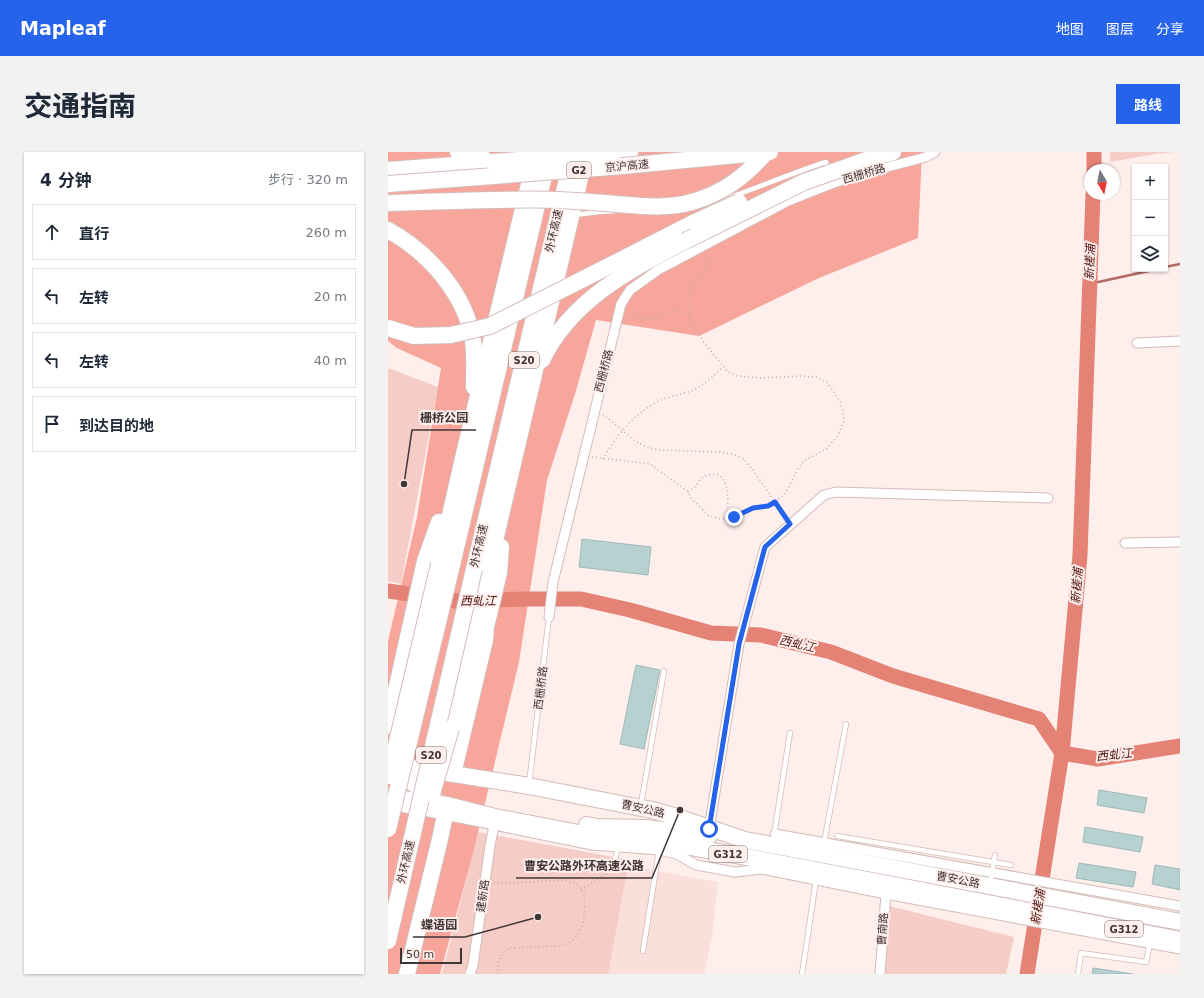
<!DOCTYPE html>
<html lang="zh">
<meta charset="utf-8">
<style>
:root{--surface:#fff;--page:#f2f2f3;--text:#1f2937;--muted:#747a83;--line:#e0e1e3;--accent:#2563eb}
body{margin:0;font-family:"DejaVu Sans","Noto Sans SC",sans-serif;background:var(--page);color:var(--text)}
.controls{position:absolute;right:12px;top:12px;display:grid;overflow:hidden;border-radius:0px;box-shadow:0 1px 3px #0004}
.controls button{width:36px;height:36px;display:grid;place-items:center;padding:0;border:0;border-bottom:1px solid var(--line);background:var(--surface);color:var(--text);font:20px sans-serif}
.compass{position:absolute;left:696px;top:12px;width:36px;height:36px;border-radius:50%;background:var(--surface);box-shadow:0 1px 3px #0004;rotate:170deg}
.scale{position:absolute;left:12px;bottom:10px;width:62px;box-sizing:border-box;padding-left:4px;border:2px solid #3f3534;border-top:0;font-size:11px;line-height:14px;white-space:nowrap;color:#3f3534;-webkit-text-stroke:3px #feeeec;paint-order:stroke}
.stop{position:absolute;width:12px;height:12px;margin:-9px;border:3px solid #2563eb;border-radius:50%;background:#fff}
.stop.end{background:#2563eb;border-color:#fff;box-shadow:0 1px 4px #0008}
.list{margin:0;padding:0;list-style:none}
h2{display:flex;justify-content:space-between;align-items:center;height:52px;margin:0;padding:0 16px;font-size:17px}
h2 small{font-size:13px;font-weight:400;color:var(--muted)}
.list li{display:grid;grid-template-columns:26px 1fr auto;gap:12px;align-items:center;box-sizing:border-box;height:56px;margin:0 8px 8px;padding:0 8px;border:1px solid var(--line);border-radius:0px}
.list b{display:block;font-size:15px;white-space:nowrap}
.list em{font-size:13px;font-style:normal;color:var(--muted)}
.icon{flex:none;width:22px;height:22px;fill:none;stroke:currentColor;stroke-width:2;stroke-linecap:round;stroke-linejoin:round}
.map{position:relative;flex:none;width:792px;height:822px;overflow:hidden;border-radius:0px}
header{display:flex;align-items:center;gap:24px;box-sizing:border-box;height:56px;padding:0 20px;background:var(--accent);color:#fff}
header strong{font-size:19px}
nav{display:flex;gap:22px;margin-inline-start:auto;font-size:14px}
.intro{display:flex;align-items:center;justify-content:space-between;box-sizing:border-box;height:96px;padding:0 24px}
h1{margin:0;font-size:28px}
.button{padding:10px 18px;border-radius:0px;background:var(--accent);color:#fff;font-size:14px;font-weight:700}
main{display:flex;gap:24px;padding:0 24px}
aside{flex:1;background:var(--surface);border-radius:0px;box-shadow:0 1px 3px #0004}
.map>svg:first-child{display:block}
</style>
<header>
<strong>Mapleaf</strong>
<nav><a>地图</a><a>图层</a><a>分享</a></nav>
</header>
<div class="intro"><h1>交通指南</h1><a class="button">路线</a></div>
<main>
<aside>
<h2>4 分钟<small>步行 · 320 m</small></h2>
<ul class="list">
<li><svg class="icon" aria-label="ahead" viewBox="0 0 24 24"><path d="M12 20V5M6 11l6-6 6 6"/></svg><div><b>直行</b></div><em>260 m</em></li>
<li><svg class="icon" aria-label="left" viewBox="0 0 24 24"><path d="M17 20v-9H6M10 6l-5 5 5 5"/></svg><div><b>左转</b></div><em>20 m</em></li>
<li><svg class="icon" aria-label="left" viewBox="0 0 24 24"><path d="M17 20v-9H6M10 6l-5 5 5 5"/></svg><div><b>左转</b></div><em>40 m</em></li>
<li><svg class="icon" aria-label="arrive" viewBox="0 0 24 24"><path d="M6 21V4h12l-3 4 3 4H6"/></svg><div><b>到达目的地</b></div></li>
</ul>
</aside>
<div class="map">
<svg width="792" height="822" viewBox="0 0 792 822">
<rect width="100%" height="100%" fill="#feeeec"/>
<path fill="#fbdfdb" d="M108,686L246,715L330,730L324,784L316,822H170Z"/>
<g fill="#f5ccc6">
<path d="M722,0H786L767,2L722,10Z"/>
<path d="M0,216L50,235L13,432L0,429Z"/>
<path d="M90,680L241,708L220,822H54Z"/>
<path d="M497,753L626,785L618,822H492Z"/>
</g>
<path fill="#f8a69c" d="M0,0H534L530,86L431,126L311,184L208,168L187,242L159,328L131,510L85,701L52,822H0V489L29,365L53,216L9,196L0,189Z"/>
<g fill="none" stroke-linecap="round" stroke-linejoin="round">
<g stroke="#b26b62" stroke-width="2.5">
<path d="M777,115L792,112"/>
<path d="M701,132L770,117"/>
</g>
<g stroke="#e48276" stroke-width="15">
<path d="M706,18V0"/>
<path d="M0,439L68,449L140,447H193L242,458L323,481L373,483L443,500L505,524L651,567L674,601L710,607L792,594"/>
<path d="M639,822L674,601L692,403L705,42"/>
</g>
</g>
<g fill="#b5d1d0" stroke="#9fb9b9">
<path d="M194,387L263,395L260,423L191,415Z"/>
<path d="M248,513L272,518L256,597L232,592Z"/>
<path d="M711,638L759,646L756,661L709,653Z"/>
<path d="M697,675L755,685L752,700L695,690Z"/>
<path d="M691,711L748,720L745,735L688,726Z"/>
<path d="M767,713L792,717V738L764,732Z"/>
<path d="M705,816L745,822H704Z"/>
</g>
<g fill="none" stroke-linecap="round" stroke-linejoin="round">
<g stroke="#d5bcb9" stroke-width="6">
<g id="lane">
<path d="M320,53C360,40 398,23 438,10L440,18"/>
<path d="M187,63L210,60L227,59"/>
<path d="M141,632L161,465"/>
<path d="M253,652L276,519"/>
<path d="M386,683L402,581"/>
<path d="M449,684L623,713"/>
<path d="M436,691L458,572"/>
<path d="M225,717L230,695"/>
<path d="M602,732L607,703"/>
<path d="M255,799L271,698"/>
<path d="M414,822L428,728"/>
<path d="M690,822L693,801L758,810L762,790"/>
</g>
</g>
<g stroke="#d5bcb9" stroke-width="11">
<g id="street">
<path d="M749,191L792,189"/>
<path d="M737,391L792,390"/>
<path d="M161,465L165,430L233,152L242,138L270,118L400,49L443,32L469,23L538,5L547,0"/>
<path d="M1,653L57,663L204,693L271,698L289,702L308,713L325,716L347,720L374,717L384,719L498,742L792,797"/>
<path d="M321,677L351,492L377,395L436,343L448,340L660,346"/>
<path d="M387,682L792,754"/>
<path d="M82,822L85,813L102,694L107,668"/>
<path d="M492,822L498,742L499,736"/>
</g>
</g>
<g stroke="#d5bcb9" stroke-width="18">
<g id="highway">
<path d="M70,0L86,3L96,7"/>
<path d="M225,1L242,0"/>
<path d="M487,5L505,0"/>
<path d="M0,18L105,10"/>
<path d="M0,78C40,100 78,142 85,189C87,204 86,220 86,235"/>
<path d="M211,119L307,70"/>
<path d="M154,208C183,148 240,119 297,89"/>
<path d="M51,412L75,306L147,7"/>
<path d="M64,413L160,7"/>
<path d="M86,417L184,6"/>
<path d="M0,574L37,409L51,370"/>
<path d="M63,576L197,5"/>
<path d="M2,612L141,634L264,658L289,665L357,688L389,694L792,770"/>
<path d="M2,616L46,645"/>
<path d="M65,622L97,488L98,475L111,421L113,395"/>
<path d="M0,645L59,653L107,665L211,685L280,691L386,710L792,788"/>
<path d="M199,673L209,675L258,676L321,684"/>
<path d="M19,822L52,687L59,653"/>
</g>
</g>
<g stroke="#baacaa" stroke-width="1.5" stroke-dasharray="1 3" stroke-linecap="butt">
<path d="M240,162C249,166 261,169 270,166C277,164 283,157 291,159C295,160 299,162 302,164"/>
<path d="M215,262L247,289L258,295L270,298L334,300L347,303L356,307L365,318L398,366"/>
<path d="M204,305L262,312L299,339L304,347L321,364L333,367L346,365L365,356L380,354L392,346L398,341L409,318L416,309L438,297L450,284L456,268L455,260L452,249L439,230L428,225L414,224L372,226L349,224L340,220L317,192L307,177L301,161L300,148L303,132L308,125L314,121L318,115L320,109L317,102"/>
<path d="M215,307C229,282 247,261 273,248C282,244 293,243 303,239C315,234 325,225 335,215"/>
<path d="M300,340C302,338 305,337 307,335C310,332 311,327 315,325C318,323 323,322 327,322C343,325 340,354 339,366"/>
<path d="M106,731H121L177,728L190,733L196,743L197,757L195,772L189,784L180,792L170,794L122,796L115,801L110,810V822"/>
<path d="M193,738L220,720"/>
</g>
<use href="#lane" stroke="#fff" stroke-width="4.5"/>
<use href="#street" stroke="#fff" stroke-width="9"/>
<use href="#highway" stroke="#fff" stroke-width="16"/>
<g stroke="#d5bcb9" stroke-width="18" stroke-linecap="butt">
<g id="highway-bridge">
<path d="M105,10L225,1"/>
<path d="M0,32L235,14L382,0"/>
<path d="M0,51C57,50 114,46 170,48C190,49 209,50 228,52C253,54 280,57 304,50C335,41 357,25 378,0"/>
<path d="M307,70L351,50"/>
<path d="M297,89L416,30L487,5"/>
<path d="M0,176L26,184L63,183L102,174L211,119"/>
<path d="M1,624L51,412"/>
<path d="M44,642L63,576"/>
<path d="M0,677L64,413"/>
<path d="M0,789L86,417"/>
</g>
</g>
<use href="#highway-bridge" stroke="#fff" stroke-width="16"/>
</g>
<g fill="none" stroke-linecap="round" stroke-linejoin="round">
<path stroke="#2563eb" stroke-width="5" d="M321,677L351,492L377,395L402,372L387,350L380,354L365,356L346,365"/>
</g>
<g text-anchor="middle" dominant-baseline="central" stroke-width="4" stroke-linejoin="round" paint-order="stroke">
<g fill="#feeeec" stroke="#786c6b" stroke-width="1">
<rect x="179" y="10" width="24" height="16" rx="3"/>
<rect x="121" y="200" width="30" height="16" rx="3"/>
<rect x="28" y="595" width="30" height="16" rx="3"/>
<rect x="321" y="694" width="38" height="16" rx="3"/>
<rect x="717" y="769" width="38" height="16" rx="3"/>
</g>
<g font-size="10" font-weight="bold" fill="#3f3534">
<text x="191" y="18">G2</text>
<text x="136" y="208">S20</text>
<text x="43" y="603">S20</text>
<text x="340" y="702">G312</text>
<text x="736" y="777">G312</text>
</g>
<g font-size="11" fill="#3f3534" stroke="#feeeec">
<text transform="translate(239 14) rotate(-5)">京沪高速</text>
<text transform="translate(476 22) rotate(-16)">西栅桥路</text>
<text transform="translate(166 79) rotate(-77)">外环高速</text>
<text transform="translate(216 219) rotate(-76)">西栅桥路</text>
<text transform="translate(91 394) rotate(-77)">外环高速</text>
<text transform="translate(153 536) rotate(-83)">西栅桥路</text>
<text transform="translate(255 657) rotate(13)">曹安公路</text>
<text transform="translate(18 710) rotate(-77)">外环高速</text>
<text transform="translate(570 728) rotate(11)">曹安公路</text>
<text transform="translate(95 744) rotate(-82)">建新路</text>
<text transform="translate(495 777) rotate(-86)">曹南路</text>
</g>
<g font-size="12" font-style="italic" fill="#50130f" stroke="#feeeec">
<text transform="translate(702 110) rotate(-88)">新槎浦</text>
<text transform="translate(689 434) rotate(-85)">新槎浦</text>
<text x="90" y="449">西虬江</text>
<text transform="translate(409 492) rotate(13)">西虬江</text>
<text transform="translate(726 603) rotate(-6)">西虬江</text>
<text transform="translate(650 755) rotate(-81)">新槎浦</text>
</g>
</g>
<path fill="none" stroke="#3f3534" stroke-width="1.5" d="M16 332L24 278H88M292 658L264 726H128M150 765L77 785H25"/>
<g fill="#3f3534" stroke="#feeeec" stroke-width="1.5">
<circle cx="16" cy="332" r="4"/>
<circle cx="292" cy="658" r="4"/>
<circle cx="150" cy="765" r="4"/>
</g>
<g font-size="12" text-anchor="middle" font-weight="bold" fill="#3f3534" stroke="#feeeec" stroke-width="4" stroke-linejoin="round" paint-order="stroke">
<text x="56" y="270">栅桥公园</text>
<text x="196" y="718">曹安公路外环高速公路</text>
<text x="51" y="777">蝶语园</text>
</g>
</svg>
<div class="controls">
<button>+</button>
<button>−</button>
<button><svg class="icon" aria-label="layers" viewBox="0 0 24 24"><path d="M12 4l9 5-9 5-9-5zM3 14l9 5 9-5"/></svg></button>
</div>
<svg class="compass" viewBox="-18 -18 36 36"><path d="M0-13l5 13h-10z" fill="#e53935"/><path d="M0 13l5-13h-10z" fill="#747a83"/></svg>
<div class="scale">50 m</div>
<div class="stop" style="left:321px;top:677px"></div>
<div class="stop end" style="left:346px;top:365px"></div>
</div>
</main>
